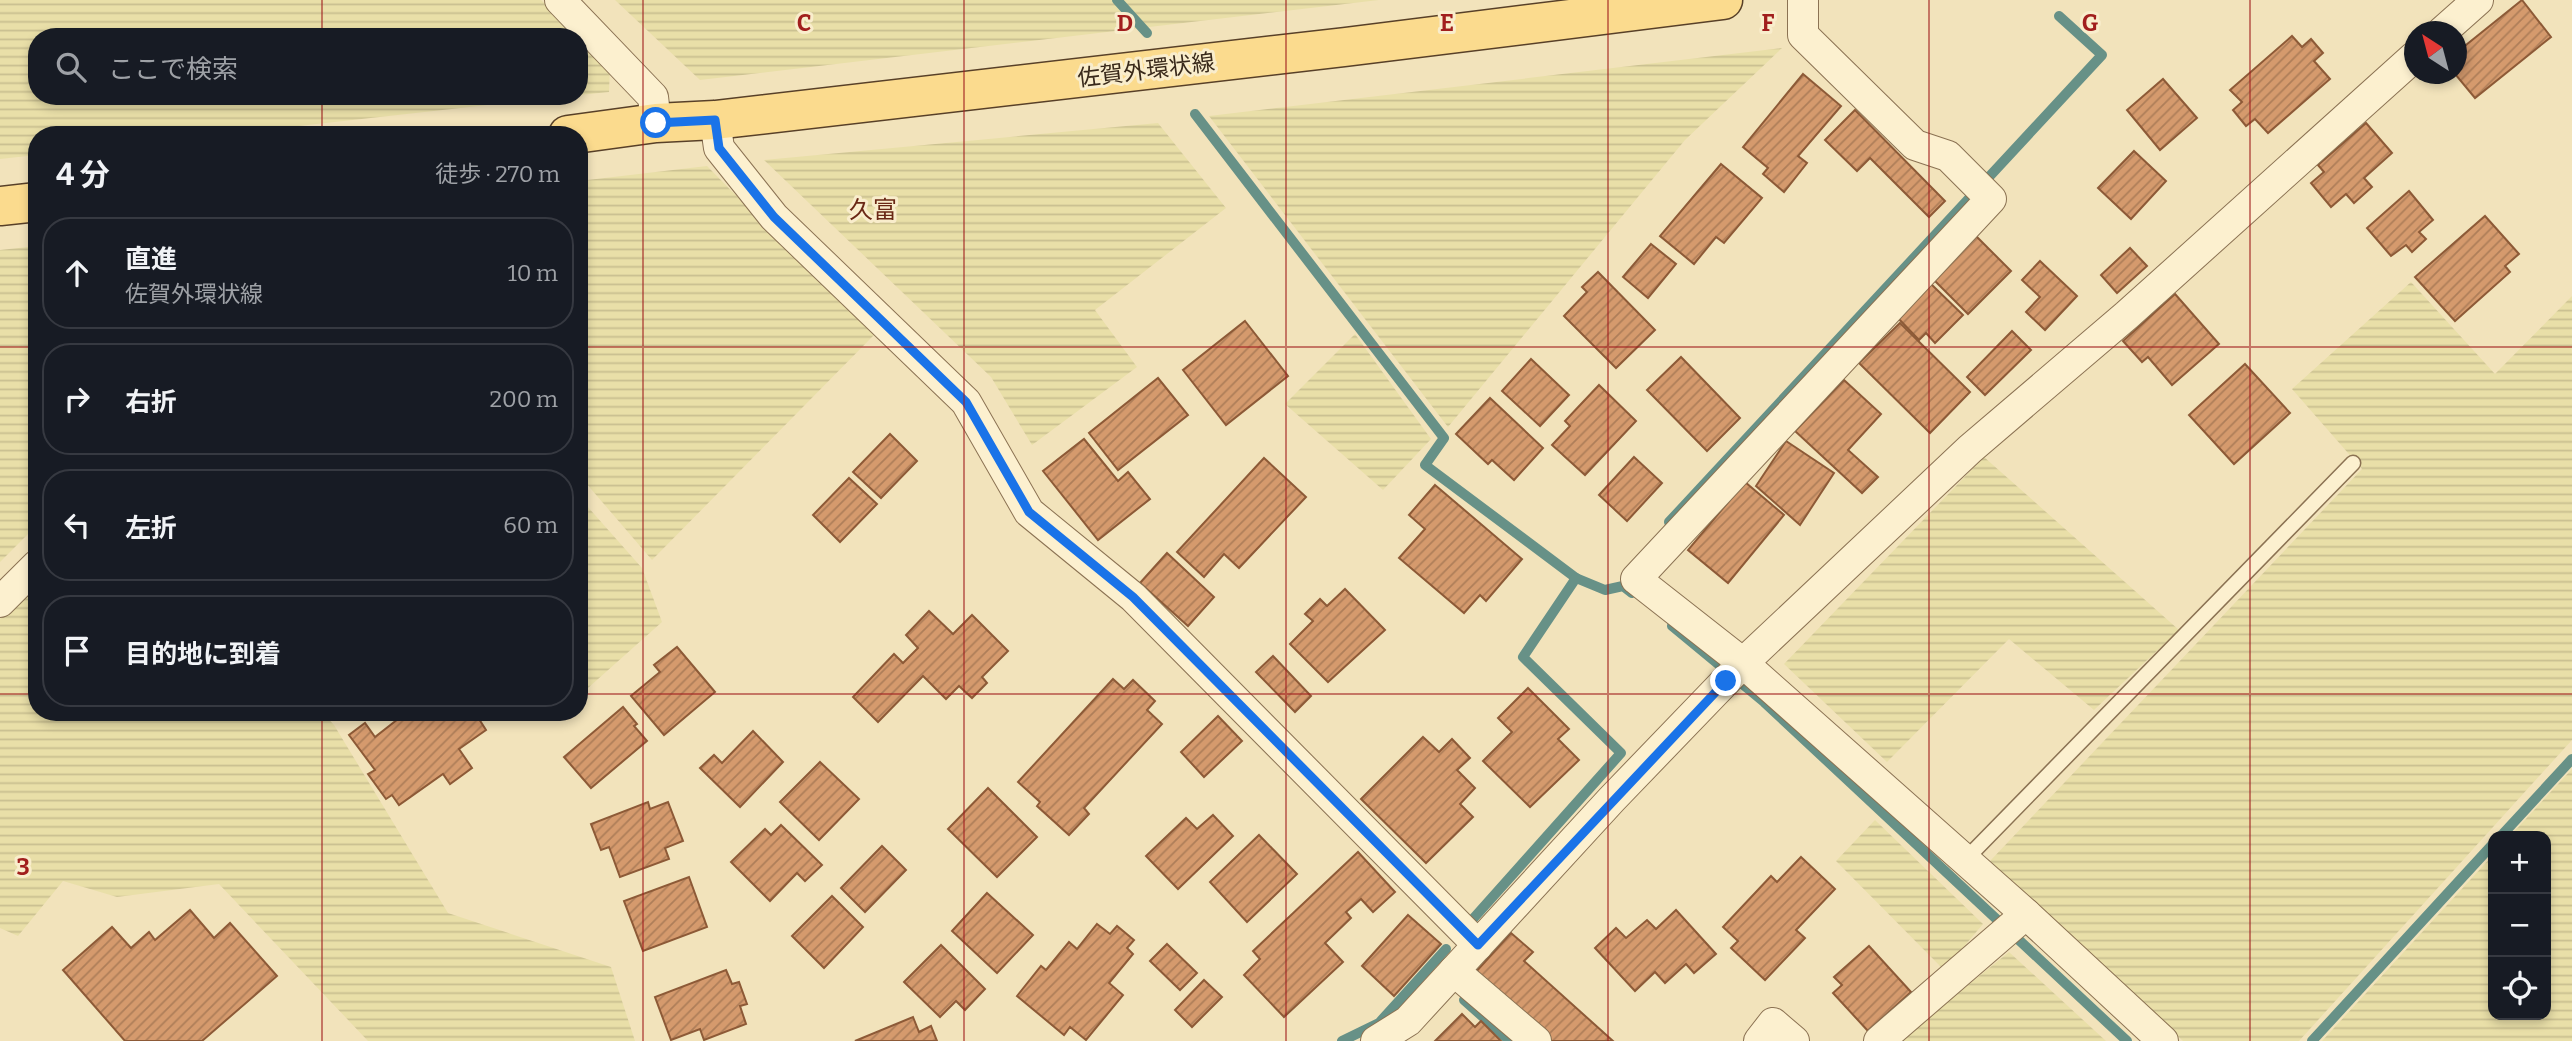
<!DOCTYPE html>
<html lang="ja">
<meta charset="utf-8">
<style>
:root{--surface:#171b24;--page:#242831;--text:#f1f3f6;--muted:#9ea1a6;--line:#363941}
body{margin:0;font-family:Bitter,"Noto Sans JP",serif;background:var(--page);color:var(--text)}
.controls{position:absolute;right:21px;bottom:21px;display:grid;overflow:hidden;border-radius:14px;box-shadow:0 4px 10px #0003}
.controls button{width:63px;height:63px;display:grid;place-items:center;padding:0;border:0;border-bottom:2px solid var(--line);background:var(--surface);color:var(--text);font:35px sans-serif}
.compass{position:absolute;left:2404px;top:21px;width:63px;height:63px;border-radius:50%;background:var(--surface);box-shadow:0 4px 10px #0003;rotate:324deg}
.stop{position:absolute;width:21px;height:21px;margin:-16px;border:5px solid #1a73e8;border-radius:50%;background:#fff}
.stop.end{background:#1a73e8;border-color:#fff;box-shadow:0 2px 7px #0008}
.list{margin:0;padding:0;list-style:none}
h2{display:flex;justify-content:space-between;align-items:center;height:91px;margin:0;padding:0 28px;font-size:30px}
h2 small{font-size:23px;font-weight:400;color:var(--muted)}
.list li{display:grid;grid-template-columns:46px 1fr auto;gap:21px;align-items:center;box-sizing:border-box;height:112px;margin:0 14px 14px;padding:0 14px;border:2px solid var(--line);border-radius:28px}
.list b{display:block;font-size:26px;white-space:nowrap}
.list p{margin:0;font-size:23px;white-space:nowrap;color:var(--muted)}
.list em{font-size:23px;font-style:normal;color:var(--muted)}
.icon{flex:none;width:38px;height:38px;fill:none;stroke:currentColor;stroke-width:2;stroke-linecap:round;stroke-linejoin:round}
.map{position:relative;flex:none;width:2572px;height:1041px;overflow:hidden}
.search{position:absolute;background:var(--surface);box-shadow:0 4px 10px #0003;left:28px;top:28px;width:560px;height:77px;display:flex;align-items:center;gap:18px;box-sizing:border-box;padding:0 24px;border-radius:28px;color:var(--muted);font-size:26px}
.panel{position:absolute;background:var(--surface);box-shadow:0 4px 10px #0003;left:28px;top:126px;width:560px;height:595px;border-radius:28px}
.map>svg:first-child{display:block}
</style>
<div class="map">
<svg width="2572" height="1041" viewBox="0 0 2572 1041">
<defs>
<pattern id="farmland-rules" width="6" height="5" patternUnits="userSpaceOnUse" patternTransform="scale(1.75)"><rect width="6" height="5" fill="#e9dfa8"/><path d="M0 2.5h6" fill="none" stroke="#c9bf90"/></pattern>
<pattern id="building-hatch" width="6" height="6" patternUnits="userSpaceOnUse" patternTransform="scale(1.75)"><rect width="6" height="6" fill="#d59a6d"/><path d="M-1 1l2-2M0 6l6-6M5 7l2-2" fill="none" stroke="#ae7e59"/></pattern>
</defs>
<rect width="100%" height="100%" fill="#f2e3bb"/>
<g fill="url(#farmland-rules)">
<path d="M0,0H541L579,37H37V96H567L219,135H37V155L0,159Z"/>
<path d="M615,0H1379L700,80Z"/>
<path d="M579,37L610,67L609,92L579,95Z"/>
<path d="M1782,48L1685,140L1448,427L1209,116Z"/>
<path d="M1158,123L1226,208L1095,310L1137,367L1032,445L991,377L764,160Z"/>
<path d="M707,166L874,335L652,560L579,475V181Z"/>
<path d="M37,246V525L0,562V250Z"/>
<path d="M2411,282L2495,374L2572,296V740L2299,1041H2183L1990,861L2362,469L2292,389Z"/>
<path d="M1355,334L1431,439L1383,490L1285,404Z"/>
<path d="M1984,457L2179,630L2094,710L2009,639L1887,762L1784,664Z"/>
<path d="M579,497L642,568L662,622L579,696Z"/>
<path d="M37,582V712H322L334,725L448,913L611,967L635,1041H368L219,884L117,897L63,881L18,936L0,928V619Z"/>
<path d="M2572,769V1041H2322L2493,855V1015H2546V836H2510Z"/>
<path d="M1875,820L1983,924L1944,970L1836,861Z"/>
<path d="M2009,952L2106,1041H1899Z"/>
</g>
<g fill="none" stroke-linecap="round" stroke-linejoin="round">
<g stroke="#679187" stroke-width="10">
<path d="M1117,0L1147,33"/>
<path d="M1195,114L1444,438L1425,465L1576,578L1605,590L1623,586L1632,593"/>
<path d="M1669,522L2102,55L2059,16"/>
<path d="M1672,626L1764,702L2127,1041"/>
<path d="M2501,836L2572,759"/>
<path d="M1472,920L1621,753L1523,657L1576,578"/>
<path d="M1464,1000L1510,1041"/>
<path d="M1342,1041L1379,1023L1446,949"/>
<path d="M2312,1041L2493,844"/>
</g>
</g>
<g fill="url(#building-hatch)" stroke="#8d5a37" stroke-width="2">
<path d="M2522,0L2551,37L2475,98L2455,74L2456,53Z"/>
<path d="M2292,36L2302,47L2311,39L2323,53L2314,61L2330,79L2268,133L2255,119L2246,126L2233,110L2242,102L2230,90Z"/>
<path d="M1803,74L1841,106L1798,156L1807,163L1784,192L1763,174L1768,168L1743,147Z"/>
<path d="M2163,79L2197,118L2160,150L2127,110Z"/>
<path d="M1855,110L1945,201L1929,217L1870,158L1857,171L1825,140Z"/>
<path d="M2366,123L2392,153L2364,178L2372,187L2354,203L2346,194L2331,207L2311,183L2324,172L2318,165Z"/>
<path d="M2134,151L2166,181L2131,219L2098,188Z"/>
<path d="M1721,164L1762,198L1724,243L1716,237L1694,264L1660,236Z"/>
<path d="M2409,191L2433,220L2419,232L2426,239L2412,252L2406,245L2391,256L2367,228Z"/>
<path d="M2485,216L2519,254L2505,266L2510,272L2455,321L2415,277Z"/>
<path d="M1974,234L2011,271L1968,314L1931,277Z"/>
<path d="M1651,244L1676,264L1648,298L1623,277Z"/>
<path d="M2130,248L2147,266L2117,293L2101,275Z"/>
<path d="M2040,261L2077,296L2045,330L2026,312L2040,297L2022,280Z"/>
<path d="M1598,272L1655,330L1616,368L1564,316L1587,292L1582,287Z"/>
<path d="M1931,284L1963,315L1935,343L1926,333L1919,340L1897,317Z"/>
<path d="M2175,294L2219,344L2172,385L2148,357L2142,362L2123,341Z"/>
<path d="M1245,321L1288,376L1226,425L1183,370Z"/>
<path d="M1900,323L1970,392L1930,433L1859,363Z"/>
<path d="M2012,331L2031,350L1985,395L1967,377Z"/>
<path d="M1681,357L1740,418L1707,451L1647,390Z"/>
<path d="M1531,359L1569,395L1540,426L1502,391Z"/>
<path d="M2245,364L2290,413L2234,464L2189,415Z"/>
<path d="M1158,378L1188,415L1118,470L1089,433Z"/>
<path d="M1844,380L1881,414L1848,450L1878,477L1862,493L1795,431Z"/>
<path d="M1599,385L1636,421L1585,475L1552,445L1570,426L1565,421Z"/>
<path d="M1490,398L1543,448L1514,480L1492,460L1488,464L1456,434Z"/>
<path d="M890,434L917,461L881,498L853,472Z"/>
<path d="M1084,439L1118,481L1128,472L1150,499L1098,540L1043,471Z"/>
<path d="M1786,441L1834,473L1800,525L1756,486Z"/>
<path d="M1634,457L1662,483L1627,521L1599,495Z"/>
<path d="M1264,458L1306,497L1239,568L1224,554L1204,577L1177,552Z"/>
<path d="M849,478L877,504L840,542L813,515Z"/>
<path d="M1745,482L1784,515L1728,583L1688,550Z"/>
<path d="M1435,485L1522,559L1486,601L1480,595L1464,613L1399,558L1425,529L1409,515Z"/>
<path d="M1167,553L1214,597L1188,626L1140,583Z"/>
<path d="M1345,589L1385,630L1328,682L1290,644L1313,621L1305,614L1320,599L1327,606Z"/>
<path d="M929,611L953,634L972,615L1008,651L982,677L987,683L972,698L959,686L946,699L923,676L878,722L853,697L894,654L903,663L918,648L906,635Z"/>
<path d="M677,647L715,692L664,735L631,696L660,672L654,665Z"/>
<path d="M1273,656L1311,696L1295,712L1256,672Z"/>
<path d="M1113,679L1124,689L1133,680L1155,701L1147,710L1162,724L1084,808L1089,814L1069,835L1037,806L1040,802L1018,782Z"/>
<path d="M1528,688L1569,729L1558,739L1579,760L1530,807L1483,761L1512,732L1498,718Z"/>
<path d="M623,707L637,724L634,726L647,741L591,788L564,757Z"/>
<path d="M407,712H488L479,719L486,730L459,749L472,768L450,784L443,774L399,805L392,795L386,799L368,774L375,770L349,735L365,723L375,737Z"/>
<path d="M1218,716L1242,741L1204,777L1181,752Z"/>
<path d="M753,731L783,762L740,807L700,768L714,755L722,763Z"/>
<path d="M1423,737L1439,752L1452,739L1470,758L1457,770L1475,788L1460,804L1473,817L1426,863L1361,799Z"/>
<path d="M820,762L859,799L819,840L780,802Z"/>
<path d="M988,788L1037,837L997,877L948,829Z"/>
<path d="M648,802L650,809L668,802L683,841L665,848L669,859L620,877L609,847L601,850L591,824Z"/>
<path d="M1213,815L1233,836L1178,889L1146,856L1186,818L1197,829Z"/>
<path d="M781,825L822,865L805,881L797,873L770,901L731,862L765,829L771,835Z"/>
<path d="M1259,835L1297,874L1247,922L1210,882Z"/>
<path d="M882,846L906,870L865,912L841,888Z"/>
<path d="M1358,852L1395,892L1373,912L1361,899L1346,912L1351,918L1325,943L1343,962L1284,1017L1244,975L1260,959L1253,951Z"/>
<path d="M1801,857L1835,889L1796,930L1805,938L1765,980L1731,948L1738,941L1723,927L1771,876L1777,882Z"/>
<path d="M689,877L707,927L643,951L624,901Z"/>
<path d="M987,893L1033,935L997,973L952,931Z"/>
<path d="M832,896L863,927L824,968L792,936Z"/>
<path d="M190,910L214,938L230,923L277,976L202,1041H125L63,970L112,927L131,948L149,932L155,940Z"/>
<path d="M1676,910L1716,954L1694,973L1686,964L1665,983L1655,972L1635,991L1595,948L1616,928L1626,938L1647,920L1656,929Z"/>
<path d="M1408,915L1441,944L1394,996L1362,966Z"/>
<path d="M1097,924L1110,934L1117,926L1134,940L1127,948L1133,954L1109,983L1123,995L1086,1040L1070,1027L1064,1035L1017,996L1041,966L1046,970L1069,942L1077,949Z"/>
<path d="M1511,933L1533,952L1524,961L1613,1041H1549L1474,974Z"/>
<path d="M1167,944L1197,973L1180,990L1150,961Z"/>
<path d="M941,945L985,989L965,1010L956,1001L940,1017L904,982Z"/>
<path d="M1869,946L1911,992L1868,1031L1833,993L1842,985L1834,977Z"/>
<path d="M726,970L732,984L739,982L747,1004L740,1006L746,1024L704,1040L700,1029L671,1040L655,997Z"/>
<path d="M1204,980L1222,997L1192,1027L1175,1010Z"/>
<path d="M1462,1014L1475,1027L1481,1021L1501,1041H1435Z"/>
<path d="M913,1017L919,1032L931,1026L937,1041H855Z"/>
</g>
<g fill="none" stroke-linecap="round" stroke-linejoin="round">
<g stroke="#8b7253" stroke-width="17">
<path id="service" d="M1965,860L2353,463"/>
</g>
<g stroke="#8b7253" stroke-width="32">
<g id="minor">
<path d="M560,0L653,97L656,123"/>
<path d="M1803,0V35L1915,145L1948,156L1991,199L1636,579L1743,663L2026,914L2163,1041"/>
<path d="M2442,32L2478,0"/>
<path d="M715,120L719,148L774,217L966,402L1029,512L1133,597L1478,945"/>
<path d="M0,602L37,565"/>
<path d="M1454,971L1536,1041"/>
<path d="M1376,1041L1408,1021L1612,799L1743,663L1970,449L2127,315L2414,57"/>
<path d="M1759,1041L1773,1023L1794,1041"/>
<path d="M1879,1041L2026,914"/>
</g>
</g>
<g stroke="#584028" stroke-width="41">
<g id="primary">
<path d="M568,135L656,123L715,120L1345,47L1723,0"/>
<path d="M0,206L37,202"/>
</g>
</g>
<use href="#service" stroke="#fcf0cf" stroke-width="14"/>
<use href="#minor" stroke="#fcf0cf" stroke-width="30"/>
<use href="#primary" stroke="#fbdb8e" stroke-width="38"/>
</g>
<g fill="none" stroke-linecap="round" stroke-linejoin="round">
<path stroke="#1a73e8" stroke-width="9" d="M656,123L715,120L719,148L774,217L966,402L1029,512L1133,597L1478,945L1726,681"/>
</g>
<path fill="none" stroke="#a11e1d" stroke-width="2" stroke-opacity="0.55" d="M322,0V37M643,0V1041M964,0V1041M1286,0V1041M1608,0V1041M1929,0V1041M2250,0V1041M322,96V135M0,347H37M579,347H2572M0,694H37M579,694H2572M322,712V1041"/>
<g text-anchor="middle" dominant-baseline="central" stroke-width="6" stroke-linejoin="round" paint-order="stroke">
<g font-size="23" fill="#39291a" stroke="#f9edcc">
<text transform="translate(1146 70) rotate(-7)">佐賀外環状線</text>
</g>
<g font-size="24" fill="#6a2815" stroke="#f9edcc">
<text x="873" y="210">久富</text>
</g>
</g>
<g font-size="23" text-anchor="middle" font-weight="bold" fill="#a11e1d" stroke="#f9edcc" stroke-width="6" stroke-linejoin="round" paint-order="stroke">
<text x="804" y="31">C</text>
<text x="1125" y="31">D</text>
<text x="1447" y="31">E</text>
<text x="1768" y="31">F</text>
<text x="2090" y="31">G</text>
<text x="23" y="875">3</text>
</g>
</svg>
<div class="controls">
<button>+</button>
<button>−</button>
<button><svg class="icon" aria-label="locate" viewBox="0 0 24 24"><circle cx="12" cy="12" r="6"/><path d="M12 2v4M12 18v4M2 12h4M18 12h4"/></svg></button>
</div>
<svg class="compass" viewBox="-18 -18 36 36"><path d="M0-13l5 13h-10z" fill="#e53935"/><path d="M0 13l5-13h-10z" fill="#9ea1a6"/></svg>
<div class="stop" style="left:656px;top:123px"></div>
<div class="stop end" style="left:1726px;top:681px"></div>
<div class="search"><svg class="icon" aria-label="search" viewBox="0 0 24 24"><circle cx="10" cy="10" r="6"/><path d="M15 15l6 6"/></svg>ここで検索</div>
<section class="panel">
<h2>4 分<small>徒歩 · 270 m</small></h2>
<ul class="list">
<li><svg class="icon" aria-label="ahead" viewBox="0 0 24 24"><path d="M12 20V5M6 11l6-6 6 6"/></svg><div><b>直進</b><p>佐賀外環状線</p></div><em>10 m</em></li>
<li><svg class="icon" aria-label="right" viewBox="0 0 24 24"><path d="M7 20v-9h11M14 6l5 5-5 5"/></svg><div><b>右折</b></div><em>200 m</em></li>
<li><svg class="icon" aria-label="left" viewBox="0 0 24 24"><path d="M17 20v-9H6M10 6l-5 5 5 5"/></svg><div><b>左折</b></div><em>60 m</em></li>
<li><svg class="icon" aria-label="arrive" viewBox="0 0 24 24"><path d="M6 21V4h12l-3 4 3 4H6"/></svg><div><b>目的地に到着</b></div></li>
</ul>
</section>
</div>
